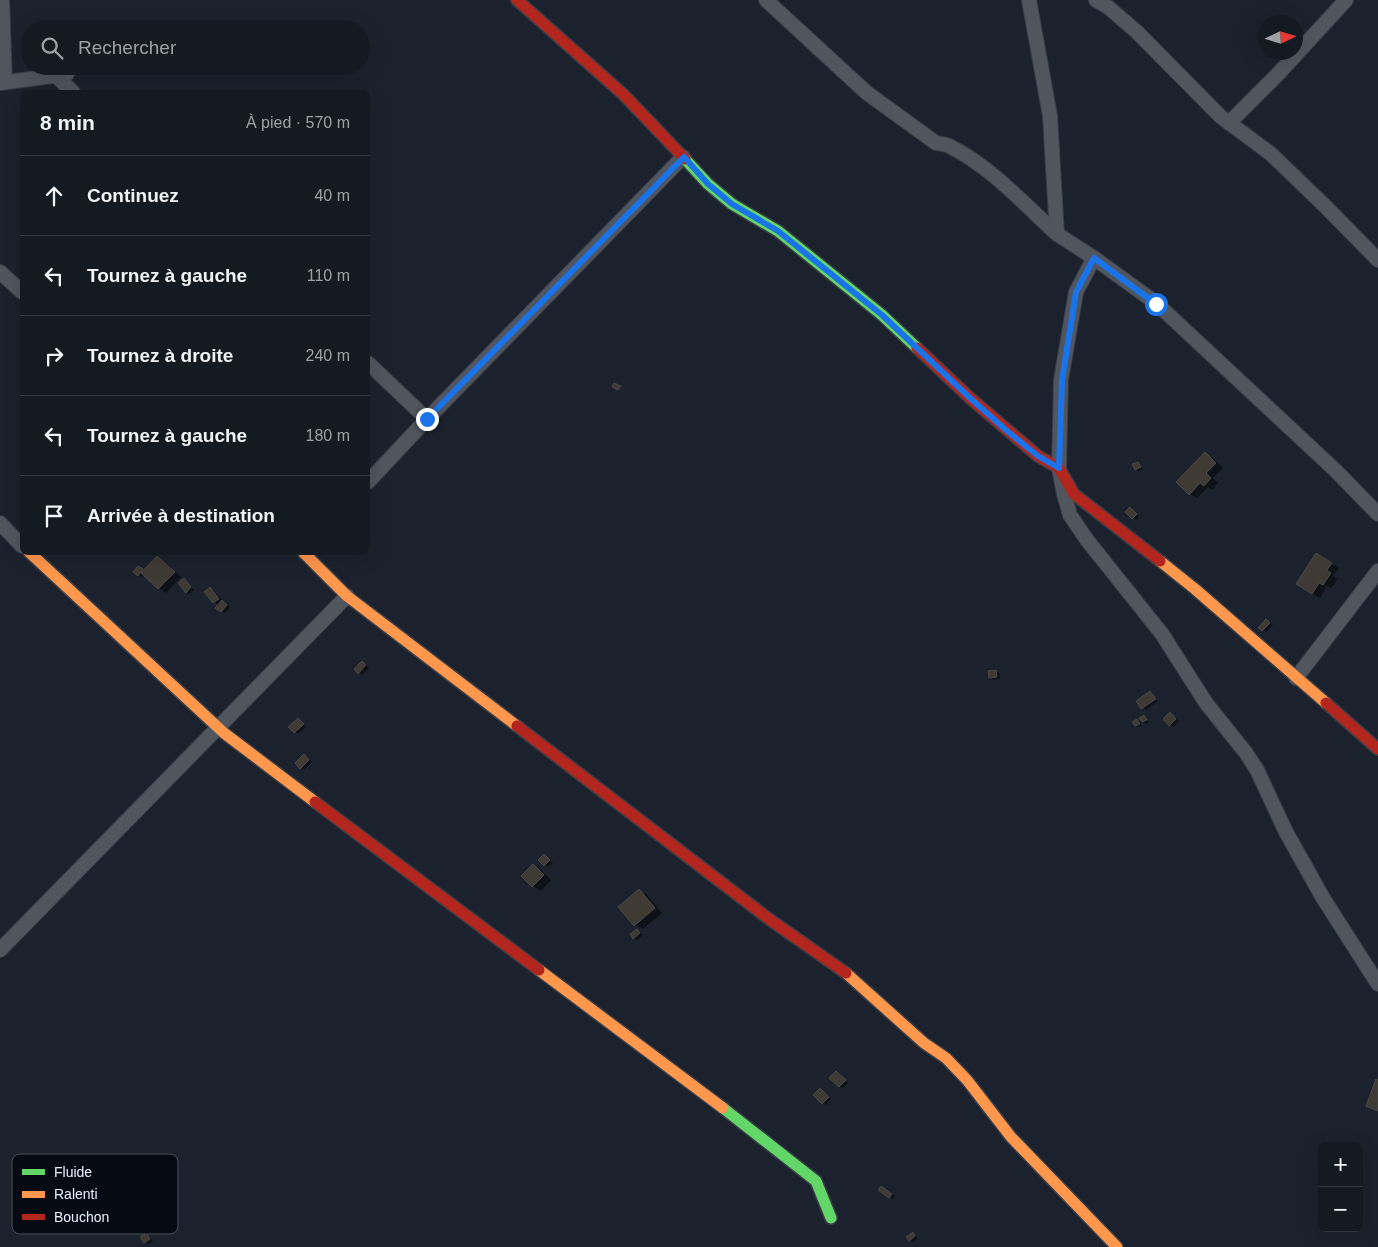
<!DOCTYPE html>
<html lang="fr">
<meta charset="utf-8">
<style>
:root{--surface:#141a22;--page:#21272f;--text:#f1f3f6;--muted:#9da1a5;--line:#333840}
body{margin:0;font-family:Arial,sans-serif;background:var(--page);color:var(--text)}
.controls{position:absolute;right:15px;bottom:15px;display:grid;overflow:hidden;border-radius:8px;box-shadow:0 5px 20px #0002}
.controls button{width:45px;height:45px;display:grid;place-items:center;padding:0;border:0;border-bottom:1px solid var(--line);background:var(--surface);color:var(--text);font:25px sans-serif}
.compass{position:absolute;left:1258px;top:15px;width:45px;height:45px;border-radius:50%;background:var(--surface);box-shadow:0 5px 20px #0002;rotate:86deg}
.stop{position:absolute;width:15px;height:15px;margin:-11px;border:4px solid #1a73e8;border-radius:50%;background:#fff}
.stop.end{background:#1a73e8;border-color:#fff;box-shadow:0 1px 5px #0008}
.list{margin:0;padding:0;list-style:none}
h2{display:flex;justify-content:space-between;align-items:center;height:65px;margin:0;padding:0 20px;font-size:21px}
h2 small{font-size:16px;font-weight:400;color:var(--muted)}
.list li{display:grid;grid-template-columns:32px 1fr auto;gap:15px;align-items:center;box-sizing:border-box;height:80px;padding:0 20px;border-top:1px solid var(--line)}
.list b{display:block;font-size:19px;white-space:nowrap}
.list em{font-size:16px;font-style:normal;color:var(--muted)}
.icon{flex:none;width:28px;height:28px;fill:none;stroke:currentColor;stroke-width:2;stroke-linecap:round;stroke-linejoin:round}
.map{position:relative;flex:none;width:1378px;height:1247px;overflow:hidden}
.search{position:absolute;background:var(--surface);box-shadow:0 5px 20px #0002;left:20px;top:20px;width:350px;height:55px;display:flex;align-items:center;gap:12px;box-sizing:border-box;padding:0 18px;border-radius:28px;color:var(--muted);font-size:19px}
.panel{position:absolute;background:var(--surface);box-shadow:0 5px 20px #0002;left:20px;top:90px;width:350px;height:465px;border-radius:8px}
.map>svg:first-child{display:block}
</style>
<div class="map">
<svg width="1378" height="1247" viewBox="0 0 1378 1247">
<rect width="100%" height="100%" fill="#1b222d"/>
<g fill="#0007">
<path d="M1205,454L1213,458L1223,468L1213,478L1218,483L1212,490L1208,487L1197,498L1190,494Z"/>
<path d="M1138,463L1143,469L1139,471L1136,469Z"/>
<path d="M1133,511L1139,517L1136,520L1127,512Z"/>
<path d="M158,557L165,562L181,577L166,593L159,588L144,574L142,577L135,572L138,568L144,572Z"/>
<path d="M1324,559L1339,568L1333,576L1338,579L1331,588L1327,586L1320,598L1312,593Z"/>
<path d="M184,580L194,590L190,594L186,592Z"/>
<path d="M210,588L230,607L225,613L217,608L219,605L214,602L206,592Z"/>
<path d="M1266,620L1273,625L1266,632L1263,630Z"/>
<path d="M366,665L369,668L362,675L359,673Z"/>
<path d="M996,671L999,673L1000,679L994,680L990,678Z"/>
<path d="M1150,693L1158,701L1146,710L1137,701Z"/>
<path d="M1170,714L1179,721L1174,727L1170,725Z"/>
<path d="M1144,717L1149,722L1146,724L1143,722Z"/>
<path d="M1137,720L1140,722L1142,726L1140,727L1136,726L1134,722Z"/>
<path d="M301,721L306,727L298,734L290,727Z"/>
<path d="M304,756L312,762L304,770L301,768Z"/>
<path d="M547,858L553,863L548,867L540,860Z"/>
<path d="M533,866L541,870L551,880L541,891L533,886L523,876Z"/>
<path d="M639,891L647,895L662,913L643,929L635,925L620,907Z"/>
<path d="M637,930L643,935L637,940L634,938Z"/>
<path d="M839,1074L848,1083L843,1088L839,1086Z"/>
<path d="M823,1092L831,1099L826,1105L823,1103Z"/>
<path d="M884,1189L895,1196L893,1199L879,1190Z"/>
<path d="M146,1234L153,1241L148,1244L145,1242Z"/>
<path d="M913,1234L918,1238L913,1242L910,1240Z"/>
</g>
<g fill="#403a34" stroke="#494849">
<path d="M614,383L621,386L618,390L612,387Z"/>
<path d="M1205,452L1216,463L1206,473L1211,478L1204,486L1200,483L1189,495L1176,482Z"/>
<path d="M1138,462L1141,467L1135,470L1132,464Z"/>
<path d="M1130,507L1137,514L1132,519L1125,512Z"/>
<path d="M1316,553L1332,563L1327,570L1331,573L1323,585L1319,583L1312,594L1296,584Z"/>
<path d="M157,556L175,572L158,589L141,573Z"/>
<path d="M138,566L143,569L138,576L133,572Z"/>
<path d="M184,578L191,587L186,593L178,583Z"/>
<path d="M210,587L219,599L213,603L204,592Z"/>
<path d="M222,600L227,605L221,612L215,608Z"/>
<path d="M1266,619L1270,623L1262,631L1258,628Z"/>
<path d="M362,661L366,665L358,674L354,669Z"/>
<path d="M996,670L997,677L989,678L988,671Z"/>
<path d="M1150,691L1156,699L1141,709L1136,701Z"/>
<path d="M1170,712L1176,719L1169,726L1163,719Z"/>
<path d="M1144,715L1147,720L1142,722L1139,718Z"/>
<path d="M298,718L304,724L294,733L288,727Z"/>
<path d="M1137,719L1140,724L1135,726L1132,722Z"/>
<path d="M304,754L309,760L300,769L295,763Z"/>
<path d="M544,854L550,860L544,866L538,860Z"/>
<path d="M533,864L544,875L532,887L521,876Z"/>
<path d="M639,889L655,908L634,926L618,907Z"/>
<path d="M637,929L640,933L633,939L630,934Z"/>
<path d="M836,1071L846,1080L839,1087L829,1078Z"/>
<path d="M1376,1079L1378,1080V1111L1366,1106Z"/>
<path d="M820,1088L829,1097L822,1104L813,1095Z"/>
<path d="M881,1186L892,1194L889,1198L878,1190Z"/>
<path d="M913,1232L915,1236L909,1241L906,1237Z"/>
<path d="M146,1233L150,1239L144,1243L140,1237Z"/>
</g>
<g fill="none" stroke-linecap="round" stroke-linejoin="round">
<g stroke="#393d47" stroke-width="16">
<g id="street">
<path d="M2,0L5,82"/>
<path d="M766,0L867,93L936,143C941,144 947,144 951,147C991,167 1024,204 1057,234"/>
<path d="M1029,0L1050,116L1057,234L1094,258L1076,292L1061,380L1059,468L1064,494L1070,515L1087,540L1162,634L1206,703L1246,753L1257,770L1286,832L1323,898L1378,984"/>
<path d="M1096,0L1108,7L1137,32L1220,116L1271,154L1325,206L1378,260"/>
<path d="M55,75L73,92"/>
<path d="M0,83L67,74"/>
<path d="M1229,123L1278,74L1346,0"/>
<path d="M1094,258L1156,303L1335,470L1378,514"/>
<path d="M0,272L22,292"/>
<path d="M368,363L427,419"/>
<path d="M368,482L427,419L683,157"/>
<path d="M0,523L22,546"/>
<path d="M1296,678L1378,571"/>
<path d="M0,950L347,596"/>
</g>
</g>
<g stroke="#393d47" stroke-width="14">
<g id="fast">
<path d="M685,159L708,184L732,204L778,231L882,315L917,348"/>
<path d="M723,1108L816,1181L831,1218"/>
</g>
</g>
<g stroke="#393d47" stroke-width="14">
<g id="slow">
<path d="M29,552L224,733L315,802"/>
<path d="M303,552L347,596L517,726"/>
<path d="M1160,561L1195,589L1326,703"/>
<path d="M539,970L723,1108"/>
<path d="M846,973L924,1043L946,1058L967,1080L1011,1137L1117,1247"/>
</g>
</g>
<g stroke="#393d47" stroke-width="14">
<g id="jam">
<path d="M517,0L624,95L685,159"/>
<path d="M917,348L970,398L1038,456L1059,468L1074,494L1160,561"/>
<path d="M1326,703L1378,749"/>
<path d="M517,726L769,919L846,973"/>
<path d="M315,802L539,970"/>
</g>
</g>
<use href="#street" stroke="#50555e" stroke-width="14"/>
<use href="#fast" stroke="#63d668" stroke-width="11"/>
<use href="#slow" stroke="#ff974d" stroke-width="11"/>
<use href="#jam" stroke="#b3261e" stroke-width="11"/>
</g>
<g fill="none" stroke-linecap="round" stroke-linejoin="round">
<path stroke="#1a73e8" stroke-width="6" d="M427,419L684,157L708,184L732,204L778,231L882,315L970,398L1006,430L1038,456L1059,468L1062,380L1076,292L1094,258L1156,304"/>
</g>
<rect x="12" y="1154" width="166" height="80" rx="8" fill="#060b13" stroke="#4a505a" stroke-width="1"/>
<rect x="22" y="1169" width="23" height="6" fill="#63d668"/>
<rect x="22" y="1191" width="23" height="7" fill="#ff974d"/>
<rect x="22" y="1214" width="23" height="6" fill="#b3261e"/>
<g font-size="14" fill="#e8f1ff">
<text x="54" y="1177">Fluide</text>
<text x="54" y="1199">Ralenti</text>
<text x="54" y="1222">Bouchon</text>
</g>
</svg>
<div class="controls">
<button>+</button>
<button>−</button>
</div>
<svg class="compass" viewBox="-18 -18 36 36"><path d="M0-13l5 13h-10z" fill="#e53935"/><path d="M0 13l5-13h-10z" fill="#9da1a5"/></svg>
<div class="stop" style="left:1156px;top:304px"></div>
<div class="stop end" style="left:427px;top:419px"></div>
<div class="search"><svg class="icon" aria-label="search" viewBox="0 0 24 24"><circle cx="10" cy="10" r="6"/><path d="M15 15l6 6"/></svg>Rechercher</div>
<section class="panel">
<h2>8 min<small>À pied · 570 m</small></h2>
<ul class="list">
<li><svg class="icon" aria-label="ahead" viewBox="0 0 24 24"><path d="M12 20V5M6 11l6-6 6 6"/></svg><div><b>Continuez</b></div><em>40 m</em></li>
<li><svg class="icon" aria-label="left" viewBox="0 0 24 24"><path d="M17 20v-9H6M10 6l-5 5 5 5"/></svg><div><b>Tournez à gauche</b></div><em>110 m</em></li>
<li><svg class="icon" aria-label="right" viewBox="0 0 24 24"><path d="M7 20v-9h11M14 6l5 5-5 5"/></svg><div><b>Tournez à droite</b></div><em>240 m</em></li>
<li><svg class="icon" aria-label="left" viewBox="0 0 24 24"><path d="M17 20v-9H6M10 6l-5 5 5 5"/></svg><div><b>Tournez à gauche</b></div><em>180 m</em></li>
<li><svg class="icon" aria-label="arrive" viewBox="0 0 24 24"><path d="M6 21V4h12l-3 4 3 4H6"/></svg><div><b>Arrivée à destination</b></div></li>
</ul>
</section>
</div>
